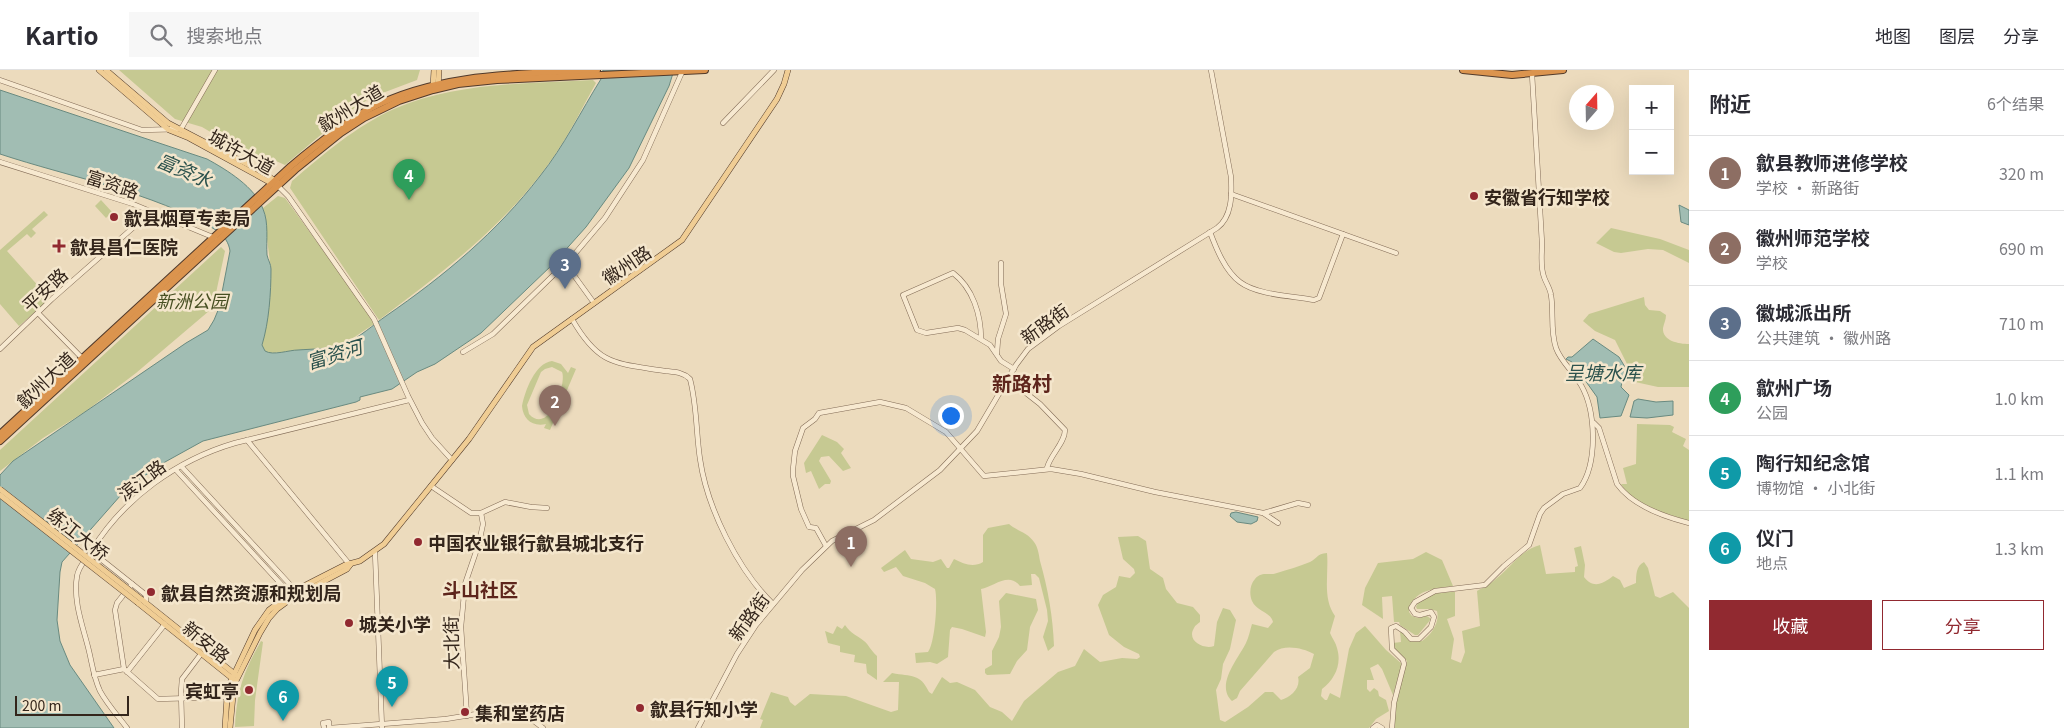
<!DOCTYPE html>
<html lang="zh">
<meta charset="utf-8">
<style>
:root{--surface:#fff;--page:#f7f7f7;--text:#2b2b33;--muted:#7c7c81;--line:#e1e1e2;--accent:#912930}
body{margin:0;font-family:Georgia,"Noto Sans SC",serif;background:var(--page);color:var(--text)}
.controls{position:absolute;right:15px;top:15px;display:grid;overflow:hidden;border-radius:0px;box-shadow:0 5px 20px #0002}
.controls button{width:45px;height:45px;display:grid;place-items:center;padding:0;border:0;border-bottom:1px solid var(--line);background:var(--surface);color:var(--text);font:25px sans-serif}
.compass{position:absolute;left:1569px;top:15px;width:45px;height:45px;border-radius:50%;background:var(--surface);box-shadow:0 5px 20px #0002;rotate:20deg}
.scale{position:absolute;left:15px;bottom:12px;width:114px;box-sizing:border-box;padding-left:5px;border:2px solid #33251b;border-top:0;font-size:14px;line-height:18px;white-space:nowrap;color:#33251b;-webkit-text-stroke:4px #f4e6cc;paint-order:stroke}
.you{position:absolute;left:950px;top:345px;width:18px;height:18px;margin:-12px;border:4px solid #fff;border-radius:50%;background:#1a73e8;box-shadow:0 0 0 8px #1a73e833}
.badge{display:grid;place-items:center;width:32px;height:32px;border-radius:50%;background:var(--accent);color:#fff;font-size:16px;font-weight:700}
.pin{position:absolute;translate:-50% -41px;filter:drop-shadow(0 1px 2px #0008)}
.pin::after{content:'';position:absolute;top:26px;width:18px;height:15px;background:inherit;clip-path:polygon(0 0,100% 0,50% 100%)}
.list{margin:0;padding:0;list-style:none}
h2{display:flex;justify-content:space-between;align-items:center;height:65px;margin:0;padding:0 20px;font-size:21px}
h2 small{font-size:16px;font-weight:400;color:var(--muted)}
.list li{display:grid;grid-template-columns:32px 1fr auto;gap:15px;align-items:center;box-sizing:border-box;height:75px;padding:0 20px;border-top:1px solid var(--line)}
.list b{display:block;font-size:19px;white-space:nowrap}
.list p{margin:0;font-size:16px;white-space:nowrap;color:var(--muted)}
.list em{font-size:16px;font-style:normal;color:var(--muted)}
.actions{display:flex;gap:10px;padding:15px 20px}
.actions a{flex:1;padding:11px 0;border:1px solid var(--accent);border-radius:0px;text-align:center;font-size:18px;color:var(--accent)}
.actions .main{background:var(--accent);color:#fff}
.icon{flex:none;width:28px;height:28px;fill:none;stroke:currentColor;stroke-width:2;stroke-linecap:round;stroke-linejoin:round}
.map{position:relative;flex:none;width:1689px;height:658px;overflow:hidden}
header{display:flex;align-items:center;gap:30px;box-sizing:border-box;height:70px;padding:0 25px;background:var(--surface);border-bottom:1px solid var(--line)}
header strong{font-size:24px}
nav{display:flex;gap:28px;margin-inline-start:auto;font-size:18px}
.search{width:350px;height:45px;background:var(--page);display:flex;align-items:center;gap:12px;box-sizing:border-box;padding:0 18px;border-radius:0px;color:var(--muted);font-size:19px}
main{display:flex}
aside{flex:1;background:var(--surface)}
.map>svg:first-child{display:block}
</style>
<header>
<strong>Kartio</strong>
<div class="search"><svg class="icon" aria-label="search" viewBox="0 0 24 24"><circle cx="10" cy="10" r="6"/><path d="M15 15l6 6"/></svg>搜索地点</div>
<nav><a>地图</a><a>图层</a><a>分享</a></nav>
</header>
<main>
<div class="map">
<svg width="1689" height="658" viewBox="0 0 1689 658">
<rect width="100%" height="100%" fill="#ecdbbd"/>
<g fill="#c6c992" fill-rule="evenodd">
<path d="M119,0H420L417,10L372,27L348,42L285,95L276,91L263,93L202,57L175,49Z"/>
<path d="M593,10L596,13C582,38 569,65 552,89C504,157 444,201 379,250L290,118L292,111C324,84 356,56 394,39C456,12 527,14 593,10Z"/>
<path d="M278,126L285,128L373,249L374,254L344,274L310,281L271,283H267L262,278L271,200L263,138Z"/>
<path d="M101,130L112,142L106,148L95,136Z"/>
<path d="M44,141L48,145L32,159L36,163L31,168L27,164L7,181L50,229L19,256L0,234V180Z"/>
<path d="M1611,158L1660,169L1689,180V193L1663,180L1648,179L1621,183L1614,182L1596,173Z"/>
<path d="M221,177L225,181L216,223L209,241L136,303L86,341L43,368L0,401V380Z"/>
<path d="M1644,227L1645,235L1649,240L1660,241L1666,245C1666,250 1664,253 1663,258C1662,271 1679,274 1689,274V317H1658L1626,310L1628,296L1615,270L1595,261L1583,251L1589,244Z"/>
<path d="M552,291L561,294L568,303L571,297L576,299L550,360L544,358L546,354C532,357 523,349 522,336C525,321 535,293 552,291ZM552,297L562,302C567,313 549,366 529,344L527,335L541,302L545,299Z"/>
<path d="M1637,354L1670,355L1674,357L1672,362L1686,369L1683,376L1689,380V451C1667,444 1633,435 1621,414H1627L1623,398L1636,394Z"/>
<path d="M822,365L837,372L844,379L841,383L851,398L843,401L829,386L821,387L819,391L831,411L830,414H825L819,419L811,401L806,403L804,393Z"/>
<path d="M1009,454C1017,461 1028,463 1034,472C1038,477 1039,485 1040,491C1048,519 1053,547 1054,576L1048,581L1043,567L1048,551L1047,540L1039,508L1035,504H1031L1032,515L1020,516C1009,501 993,517 981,519L986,562L985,567L962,559L952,557L950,560L948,587L937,594L930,592L916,593L915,583L928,582C935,573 938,530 935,519L925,513L903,506L896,497L884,502L881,498L905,480L911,489L933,492L941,489L947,498H949L954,489C964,494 973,498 983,492V465L988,458Z"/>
<path d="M1138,466L1146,471L1150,499L1163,508L1166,519L1177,533L1193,537L1200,545V552C1198,554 1195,555 1194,558C1186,571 1204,580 1214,576L1217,552L1223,538L1230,540L1236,550L1230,579L1223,594L1221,609L1216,620L1220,650L1225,652L1248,637L1265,622H1273L1281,630C1291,627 1301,618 1298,607L1310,598L1314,584C1303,578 1285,574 1274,582L1240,621L1237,628L1232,631C1215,615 1238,589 1246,573C1249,567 1250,560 1252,554L1268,558L1273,552C1271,542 1256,541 1252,531C1249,524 1250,514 1255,509C1262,501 1269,506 1277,503C1287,500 1300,496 1310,492C1318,488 1316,484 1327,483C1329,504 1322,528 1335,546L1330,563C1332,568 1336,573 1337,578C1342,594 1335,609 1322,619L1321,626L1325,630H1327L1330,623L1340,628L1349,579L1356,563L1365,556L1386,580L1402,594L1393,625L1382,599L1378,594L1370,598L1374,610H1367V619L1370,622L1374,618L1378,621L1379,626L1386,630L1389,641L1376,649L1369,658H760L763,650L760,649L771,622L788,627L790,632L795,636L810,624L846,626L891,642L898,640L899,612H883L892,603C912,607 920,603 929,622L932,624L942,607L950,613L957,612L975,620L990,637L1002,642L1012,651L1024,631L1058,602L1075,596L1084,579L1100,592L1122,588L1137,589L1140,587L1139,584L1124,577L1109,565L1098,535L1103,525L1116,517L1119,506L1130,508L1135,503L1134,499L1123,489L1118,467Z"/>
<path d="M1540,475L1546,504L1575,502V497L1578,496L1574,478L1581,476L1585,495L1584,507C1593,519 1603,514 1613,506L1620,510L1624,518L1636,513C1636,505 1636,496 1644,492L1648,498L1655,526L1660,528L1673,522L1689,538V658H1394L1396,633L1407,591L1396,581L1393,573L1401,572L1400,561L1413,571H1422C1431,565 1440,553 1437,541L1430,539H1417L1416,537C1422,523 1442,522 1455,522V546L1447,549L1454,569L1451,589L1461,593L1465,582L1462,561L1480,556L1477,521C1484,517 1491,514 1497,508C1512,496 1521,480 1540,475Z"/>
<path d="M1426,482L1442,490L1453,516C1435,519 1412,519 1409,542L1412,546L1418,548L1427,546L1431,549L1418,565H1415L1400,555L1399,552H1394L1392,526L1382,527L1383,549L1362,535L1365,518L1378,493L1413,489Z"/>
<path d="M1006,523L1036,529L1038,540L1030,557L1027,580L1017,591L1010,604L987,605L985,603V599L992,595V581L999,567L1001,557L999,531Z"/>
<path d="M845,555C851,564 857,565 864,571C869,575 871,581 877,586V610L867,603L866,594L854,592L855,585L840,582V576L828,573L825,561L833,564L837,556L842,559Z"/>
<path d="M261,571L263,572L255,630L254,656L235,657C237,621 243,603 261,571Z"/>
</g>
<g fill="#a1bdb3" stroke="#698a80">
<path d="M603,0H674L669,16L629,98L586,157L552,195L481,263L435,294L417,302L392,319L360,327V330L356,332L203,371L165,392L128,417L62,492L60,502L57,550L60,571L70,595L114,658H0V405L13,391L186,273L208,260L214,250L219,238L230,181C229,173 224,165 216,160C153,122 69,107 0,84V20L207,89C227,100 255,117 263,139C269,153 266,170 267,185C268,190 271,194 271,199C271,223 269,252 262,275L265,281C273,286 289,280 298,280C310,279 335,279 345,274C360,267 373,255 386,246C444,206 497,162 540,106C564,76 581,41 601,9Z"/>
<path d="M1679,135L1689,140V155L1681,152Z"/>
<path d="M1593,269L1619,287L1625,297L1621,317L1629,325L1621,346L1600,348L1597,327L1572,292L1566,289L1568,287H1572Z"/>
<path d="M1638,329L1656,332L1673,331V345L1647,348L1630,347L1634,331Z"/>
<path d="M1236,442L1258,447L1257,451L1251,454L1237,452L1230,446L1231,443Z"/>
</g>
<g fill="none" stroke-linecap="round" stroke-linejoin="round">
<g stroke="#836c57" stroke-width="5.5">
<g id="minor">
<path d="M0,10L142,60L181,59L215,0"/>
<path d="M723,53L774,0"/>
<path d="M0,92L133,134L215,168"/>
<path d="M278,116L288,126L374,249L408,326L422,353L432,368L452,390"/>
<path d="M1231,124L1396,183"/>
<path d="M1210,162C1216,178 1225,201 1240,212C1257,225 1293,226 1314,230L1319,228L1343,164"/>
<path d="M565,193L594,233"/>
<path d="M38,243L82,288"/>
<path d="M572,249C599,296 615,293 665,301C674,302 683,302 690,309C697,335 696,363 700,389C707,438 738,500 773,534"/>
<path d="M981,269C981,245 973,218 953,203L903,225L917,260L926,263L958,258L965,260L990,275L1001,291L1014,299"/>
<path d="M0,279L52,229L152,141"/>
<path d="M463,282L493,264L573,186L605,148L643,90L683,0"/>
<path d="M997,283L998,269L1006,244L1001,214V193"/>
<path d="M1008,309L1040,334L1065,360C1065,373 1050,385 1047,398"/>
<path d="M1594,353L1599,358L1617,414C1632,435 1665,447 1689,453"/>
<path d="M247,370L350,495"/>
<path d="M182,397L296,521"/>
<path d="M176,400L292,526"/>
<path d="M431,416L471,443H481L505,432L531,437L547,438"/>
<path d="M1264,443L1298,433L1308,435"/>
<path d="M826,476L816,458L809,457L801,439L793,406V399L795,381L803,358L815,349L819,343L880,332L906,338L946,362L984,406L1051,399L1081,404L1155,422L1253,441L1263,443L1278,453"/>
<path d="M92,482L146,525V533"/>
<path d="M375,482L382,658"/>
<path d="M124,599L158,629L227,627"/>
<path d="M124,599L115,540L117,533L132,514"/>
<path d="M127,602L165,554"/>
<path d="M94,605L124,599"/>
<path d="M467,646L461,557L465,514L479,473L483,454L481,443"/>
<path d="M127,658C118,646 107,634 100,621C93,606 92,592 88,577C82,554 73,530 77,506C79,495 87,489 92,480C124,428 177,390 235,373L409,330"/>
<path d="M182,658L181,622L182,609L201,584"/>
<path d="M324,658L323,653L329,652V658"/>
<path d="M330,658L446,649L507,639L522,642L543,658"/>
<path d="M698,658L737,584L756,555L802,500L832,471L874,450L940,400L977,361L1016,295L1028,279L1059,256L1217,158C1232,147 1232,125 1231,107L1211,0"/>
<path d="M1373,658L1377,655L1382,658"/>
<path d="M1392,658L1394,633L1404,594L1403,590L1392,579L1391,558L1396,556L1405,562L1411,569H1419L1431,557L1434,547L1431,542L1420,545L1415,544L1411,538L1415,532L1435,521L1485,515L1504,496L1529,475L1540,444L1544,438L1563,424L1580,418C1598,393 1596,341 1581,315C1574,302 1561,292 1556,278C1550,260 1554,243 1551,225C1550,218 1546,213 1544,207C1540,196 1542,185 1542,173L1532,4"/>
</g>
</g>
<g stroke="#513a2b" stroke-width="6">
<g id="major">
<path d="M99,0L169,60L189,68L273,114"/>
<path d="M106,0L168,53L266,104L277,113"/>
<path d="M433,17L434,0"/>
<path d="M438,18L439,0"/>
<path d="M141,529L236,605"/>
<path d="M138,533L233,609"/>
<path d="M225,658L227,627L230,613L255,560L269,540L294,521L345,495L360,491L384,474L469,369L533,277L682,170L777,29L784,14L788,0"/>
<path d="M230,658L234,615L260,563L269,548L277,539L292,528L347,499L350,495"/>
</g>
</g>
<g stroke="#513a2b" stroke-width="8">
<g id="highway">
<path d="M1463,0L1512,5L1563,0"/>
<path d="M0,364L291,96C316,75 342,54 371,38C441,2 521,4 597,0"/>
<path d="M0,371L295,100L341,63L364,48L399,31L433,20L458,14L497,10L705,0"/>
</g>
</g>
<use href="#minor" stroke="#f7e9d0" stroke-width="4.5"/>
<use href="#major" stroke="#f0cd94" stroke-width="5"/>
<use href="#highway" stroke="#db944e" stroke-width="6"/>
<g stroke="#513a2b" stroke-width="6" stroke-linecap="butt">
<g id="major-bridge">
<path d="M0,419L141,529"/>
<path d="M0,425L138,533"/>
</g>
</g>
<use href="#major-bridge" stroke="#f0cd94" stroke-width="5"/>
</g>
<g fill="#912930" stroke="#f4e6cc" stroke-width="2">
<circle cx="1474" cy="126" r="5"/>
<circle cx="114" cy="147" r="5"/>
<path d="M56.5 168.5h5v5h5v5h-5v5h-5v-5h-5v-5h5z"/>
<circle cx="418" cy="472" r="5"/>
<circle cx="151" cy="522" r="5"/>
<circle cx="349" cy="553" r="5"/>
<circle cx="249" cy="620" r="5"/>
<circle cx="640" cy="638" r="5"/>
<circle cx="465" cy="642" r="5"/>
</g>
<g text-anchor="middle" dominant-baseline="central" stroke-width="5" stroke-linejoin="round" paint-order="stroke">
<g font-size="18" fill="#33251b" stroke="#f4e6cc">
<text transform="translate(350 37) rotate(-31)">歙州大道</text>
<text transform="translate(242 81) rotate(29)">城许大道</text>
<text transform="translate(113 113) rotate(18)">富资路</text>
<text transform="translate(626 194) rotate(-34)">徽州路</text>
<text transform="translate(44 219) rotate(-43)">平安路</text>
<text transform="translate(1044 253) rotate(-36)">新路街</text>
<text transform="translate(45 309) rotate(-43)">歙州大道</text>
<text transform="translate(141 409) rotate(-37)">滨江路</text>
<text transform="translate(79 463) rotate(38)">练江大桥</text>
<text transform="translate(748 546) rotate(-54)">新路街</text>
<text transform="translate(207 571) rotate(39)">新安路</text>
<text transform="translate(450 573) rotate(-91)">大北街</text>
</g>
<g font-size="18" font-weight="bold" fill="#33251b" stroke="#f4e6cc" text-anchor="start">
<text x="1484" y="126">安徽省行知学校</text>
<text x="124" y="147">歙县烟草专卖局</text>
<text x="70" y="176">歙县昌仁医院</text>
<text x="428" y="472">中国农业银行歙县城北支行</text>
<text x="161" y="522">歙县自然资源和规划局</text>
<text x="359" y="553">城关小学</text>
<text x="239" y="620" text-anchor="end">宾虹亭</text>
<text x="650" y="638">歙县行知小学</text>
<text x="475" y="642">集和堂药店</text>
</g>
<g font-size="18" font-style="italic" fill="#474f22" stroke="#f4e6cc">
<text x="192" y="230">新洲公园</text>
</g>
<g font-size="19" font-style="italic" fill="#2b524d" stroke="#f4e6cc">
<text transform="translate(185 99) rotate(23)">富资水</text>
<text transform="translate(334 283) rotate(-17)">富资河</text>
<text x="1603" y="301">呈塘水库</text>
</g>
<g font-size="19" font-weight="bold" fill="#5e251c" stroke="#f4e6cc">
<text x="480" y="518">斗山社区</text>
</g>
<g font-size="20" font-weight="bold" fill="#5e251c" stroke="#f4e6cc">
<text x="1022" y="312">新路村</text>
</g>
</g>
</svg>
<div class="controls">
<button>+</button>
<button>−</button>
</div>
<svg class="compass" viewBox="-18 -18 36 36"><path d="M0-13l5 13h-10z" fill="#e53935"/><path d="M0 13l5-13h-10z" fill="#7c7c81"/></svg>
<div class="scale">200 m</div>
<div class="you"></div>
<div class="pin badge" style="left:851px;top:497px;background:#8d6e63">1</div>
<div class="pin badge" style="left:555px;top:356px;background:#8d6e63">2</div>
<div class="pin badge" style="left:565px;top:219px;background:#5c6f8a">3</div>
<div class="pin badge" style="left:409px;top:130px;background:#2e9e5b">4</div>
<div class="pin badge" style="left:392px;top:637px;background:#0f9aa8">5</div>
<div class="pin badge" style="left:283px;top:651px;background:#0f9aa8">6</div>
</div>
<aside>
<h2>附近<small>6个结果</small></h2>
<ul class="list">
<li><span class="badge" style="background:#8d6e63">1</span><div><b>歙县教师进修学校</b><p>学校 · 新路街</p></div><em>320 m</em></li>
<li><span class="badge" style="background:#8d6e63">2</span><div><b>徽州师范学校</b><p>学校</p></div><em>690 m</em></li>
<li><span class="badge" style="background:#5c6f8a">3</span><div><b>徽城派出所</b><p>公共建筑 · 徽州路</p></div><em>710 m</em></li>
<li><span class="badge" style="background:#2e9e5b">4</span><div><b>歙州广场</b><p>公园</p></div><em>1.0 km</em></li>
<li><span class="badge" style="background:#0f9aa8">5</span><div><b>陶行知纪念馆</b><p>博物馆 · 小北街</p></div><em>1.1 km</em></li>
<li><span class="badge" style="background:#0f9aa8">6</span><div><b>仪门</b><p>地点</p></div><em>1.3 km</em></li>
</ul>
<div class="actions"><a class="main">收藏</a><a>分享</a></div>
</aside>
</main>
